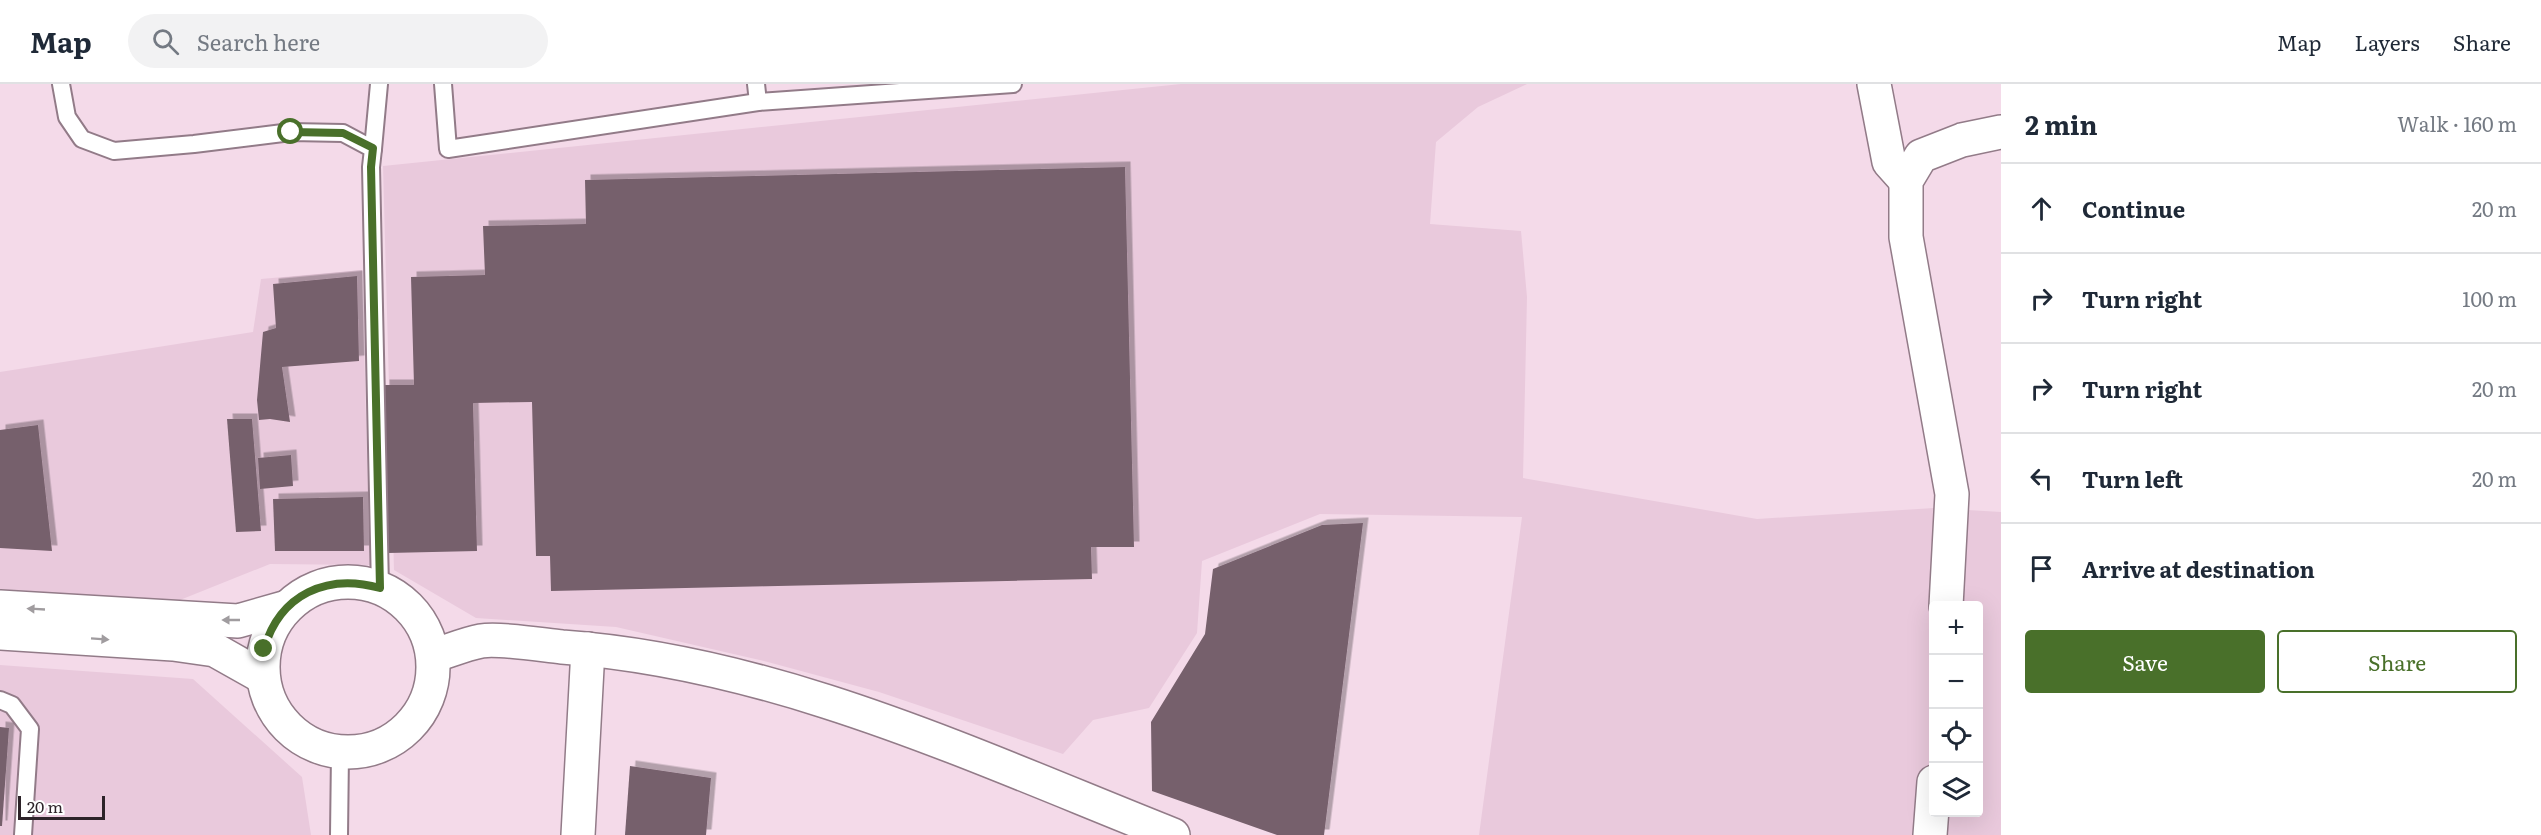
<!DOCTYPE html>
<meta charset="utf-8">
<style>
:root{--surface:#fff;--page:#f2f2f3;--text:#1f2937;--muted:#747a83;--line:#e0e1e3;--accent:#49702a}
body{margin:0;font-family:Literata,serif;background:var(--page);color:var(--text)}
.controls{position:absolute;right:18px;bottom:18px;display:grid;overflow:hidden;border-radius:6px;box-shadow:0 6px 24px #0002}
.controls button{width:54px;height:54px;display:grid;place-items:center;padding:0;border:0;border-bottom:2px solid var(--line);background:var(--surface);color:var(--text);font:30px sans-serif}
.scale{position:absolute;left:18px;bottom:15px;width:87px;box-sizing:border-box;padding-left:6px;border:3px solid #2d2329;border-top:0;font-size:16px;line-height:21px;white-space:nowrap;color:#2d2329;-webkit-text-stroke:4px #fff;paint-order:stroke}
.stop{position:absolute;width:18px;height:18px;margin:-14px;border:4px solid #49702a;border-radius:50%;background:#fff}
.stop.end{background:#49702a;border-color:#fff;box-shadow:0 2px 6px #0008}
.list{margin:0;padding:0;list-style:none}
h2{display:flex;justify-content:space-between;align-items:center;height:78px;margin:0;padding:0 24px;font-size:26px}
h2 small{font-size:20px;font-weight:400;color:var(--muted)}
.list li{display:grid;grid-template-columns:39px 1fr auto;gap:18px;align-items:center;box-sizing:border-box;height:90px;padding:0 24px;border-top:2px solid var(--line)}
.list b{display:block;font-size:22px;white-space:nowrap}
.list em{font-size:20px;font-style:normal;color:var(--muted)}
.actions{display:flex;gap:12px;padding:18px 24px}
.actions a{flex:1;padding:14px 0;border:2px solid var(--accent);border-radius:6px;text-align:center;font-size:21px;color:var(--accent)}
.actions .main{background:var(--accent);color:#fff}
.icon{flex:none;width:33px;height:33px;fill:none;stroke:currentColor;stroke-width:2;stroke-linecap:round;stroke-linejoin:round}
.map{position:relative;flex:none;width:2001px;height:751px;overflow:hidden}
header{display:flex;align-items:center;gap:36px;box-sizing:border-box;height:84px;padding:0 30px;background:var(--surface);border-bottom:2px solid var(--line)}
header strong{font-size:28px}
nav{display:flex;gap:33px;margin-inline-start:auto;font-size:21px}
.search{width:420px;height:54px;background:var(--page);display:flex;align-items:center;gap:15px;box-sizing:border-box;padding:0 21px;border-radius:33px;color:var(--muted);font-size:22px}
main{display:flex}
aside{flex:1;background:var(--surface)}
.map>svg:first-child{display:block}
</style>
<header>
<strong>Map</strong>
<div class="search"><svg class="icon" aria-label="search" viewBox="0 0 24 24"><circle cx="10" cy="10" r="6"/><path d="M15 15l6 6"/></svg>Search here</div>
<nav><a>Map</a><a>Layers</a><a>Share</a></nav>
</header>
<main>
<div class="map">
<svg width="2001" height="751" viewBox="0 0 2001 751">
<defs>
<filter id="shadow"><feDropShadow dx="5.5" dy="-5.5" stdDeviation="0" flood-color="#0004"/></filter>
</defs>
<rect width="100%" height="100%" fill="#f4dae9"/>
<g fill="#e9c9dc" fill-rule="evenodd">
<path d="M1181,0H1527L1478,23L1436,58L1430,140L1521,147L1527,213L1523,394L1757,435L1934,424L2001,428V751H1479L1522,433L1320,430L1202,477L1197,549L1149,624L1093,636L1063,670L879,608L764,577L616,543L476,534L394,486L383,82ZM1934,522H1978V728H1934Z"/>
<path d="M362,186L370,481L270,480L175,518L0,508V288L253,248L261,195Z"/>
<path d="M0,581L193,595L302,693L311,751H0Z"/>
</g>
<g fill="#76606c" filter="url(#shadow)">
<path d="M1125,83L1134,463H1091L1092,495L551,507L550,472H536L532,318L473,319L477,467L388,469L384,301H414L411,193L485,191L483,142L586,140L585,96Z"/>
<path d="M357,192L359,277L282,283L290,338L270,335L259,336L257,316L263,248L276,244L273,200Z"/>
<path d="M227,335H252L261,447L236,448Z"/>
<path d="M38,341L52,467L0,464V346Z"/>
<path d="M291,371L293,402L260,405L258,374Z"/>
<path d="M363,413L364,467H275L273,415Z"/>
<path d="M1363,439L1324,751H1277L1152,707L1151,638L1205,550L1213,485L1322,441Z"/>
<path d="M0,643L9,644L2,742H0Z"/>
<path d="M630,682L711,694L706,751H625Z"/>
</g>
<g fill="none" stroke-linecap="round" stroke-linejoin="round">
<g stroke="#927b88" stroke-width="20">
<g id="lane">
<path d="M61,0L67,33L82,55L114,67L194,60L291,48L343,49L373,65L371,83L380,504"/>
<path d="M443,0L448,65L758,18L1013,0"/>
<path d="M756,0L758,18"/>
<path d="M373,65L379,0"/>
<path d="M0,616L12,621L30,645L23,751"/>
<path d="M339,751L340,669"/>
</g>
</g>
<g stroke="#927b88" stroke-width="36">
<g id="street">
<path d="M1874,0L1889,78L1906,97"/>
<path d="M1946,522L1952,410L1906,153V97L1921,72L1962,56L2001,48"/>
<path d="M578,751L588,565"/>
<path d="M1930,751L1934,698"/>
</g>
</g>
<g stroke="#927b88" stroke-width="36">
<g id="secondary">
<circle cx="348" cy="583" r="85"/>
<path d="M0,523L238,537L287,523"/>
<path d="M0,549L173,560L215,566L263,593"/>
<path d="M433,572C449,567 465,560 481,557C499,554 542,561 562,563C776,578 976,673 1173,751"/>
</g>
</g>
<use href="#lane" stroke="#fff" stroke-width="16"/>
<use href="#street" stroke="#fff" stroke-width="33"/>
<use href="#secondary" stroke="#fff" stroke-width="33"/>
</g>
<defs><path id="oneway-solid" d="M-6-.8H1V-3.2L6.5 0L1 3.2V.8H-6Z" transform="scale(1.5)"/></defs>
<g fill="#a09c9f">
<use href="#oneway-solid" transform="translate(36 525) rotate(-177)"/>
<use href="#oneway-solid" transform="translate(231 536) rotate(-180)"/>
<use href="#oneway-solid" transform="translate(100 555) rotate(4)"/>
</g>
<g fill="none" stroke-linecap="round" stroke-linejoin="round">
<path stroke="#49702a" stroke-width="8" d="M264,565C280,510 327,489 380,504L371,83L373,64L343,49L291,48"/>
</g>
</svg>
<div class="controls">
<button>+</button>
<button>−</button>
<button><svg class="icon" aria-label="locate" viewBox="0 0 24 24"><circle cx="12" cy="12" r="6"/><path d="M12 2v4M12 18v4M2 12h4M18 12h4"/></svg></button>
<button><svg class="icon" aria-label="layers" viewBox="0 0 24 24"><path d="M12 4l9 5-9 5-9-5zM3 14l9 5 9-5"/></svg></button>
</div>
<div class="scale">20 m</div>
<div class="stop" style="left:291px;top:48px"></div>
<div class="stop end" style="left:264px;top:565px"></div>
</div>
<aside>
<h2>2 min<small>Walk · 160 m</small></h2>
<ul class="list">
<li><svg class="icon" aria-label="ahead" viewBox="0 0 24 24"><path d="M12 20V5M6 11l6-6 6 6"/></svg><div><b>Continue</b></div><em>20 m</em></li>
<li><svg class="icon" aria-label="right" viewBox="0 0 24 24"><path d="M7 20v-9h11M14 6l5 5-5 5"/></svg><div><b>Turn right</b></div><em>100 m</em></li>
<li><svg class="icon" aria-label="right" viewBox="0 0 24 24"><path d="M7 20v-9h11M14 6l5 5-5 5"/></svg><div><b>Turn right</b></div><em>20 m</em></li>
<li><svg class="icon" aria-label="left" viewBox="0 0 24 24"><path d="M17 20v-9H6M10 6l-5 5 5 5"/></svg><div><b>Turn left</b></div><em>20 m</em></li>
<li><svg class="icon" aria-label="arrive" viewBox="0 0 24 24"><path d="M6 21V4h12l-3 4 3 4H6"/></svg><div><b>Arrive at destination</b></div></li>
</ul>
<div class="actions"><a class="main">Save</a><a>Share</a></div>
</aside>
</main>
